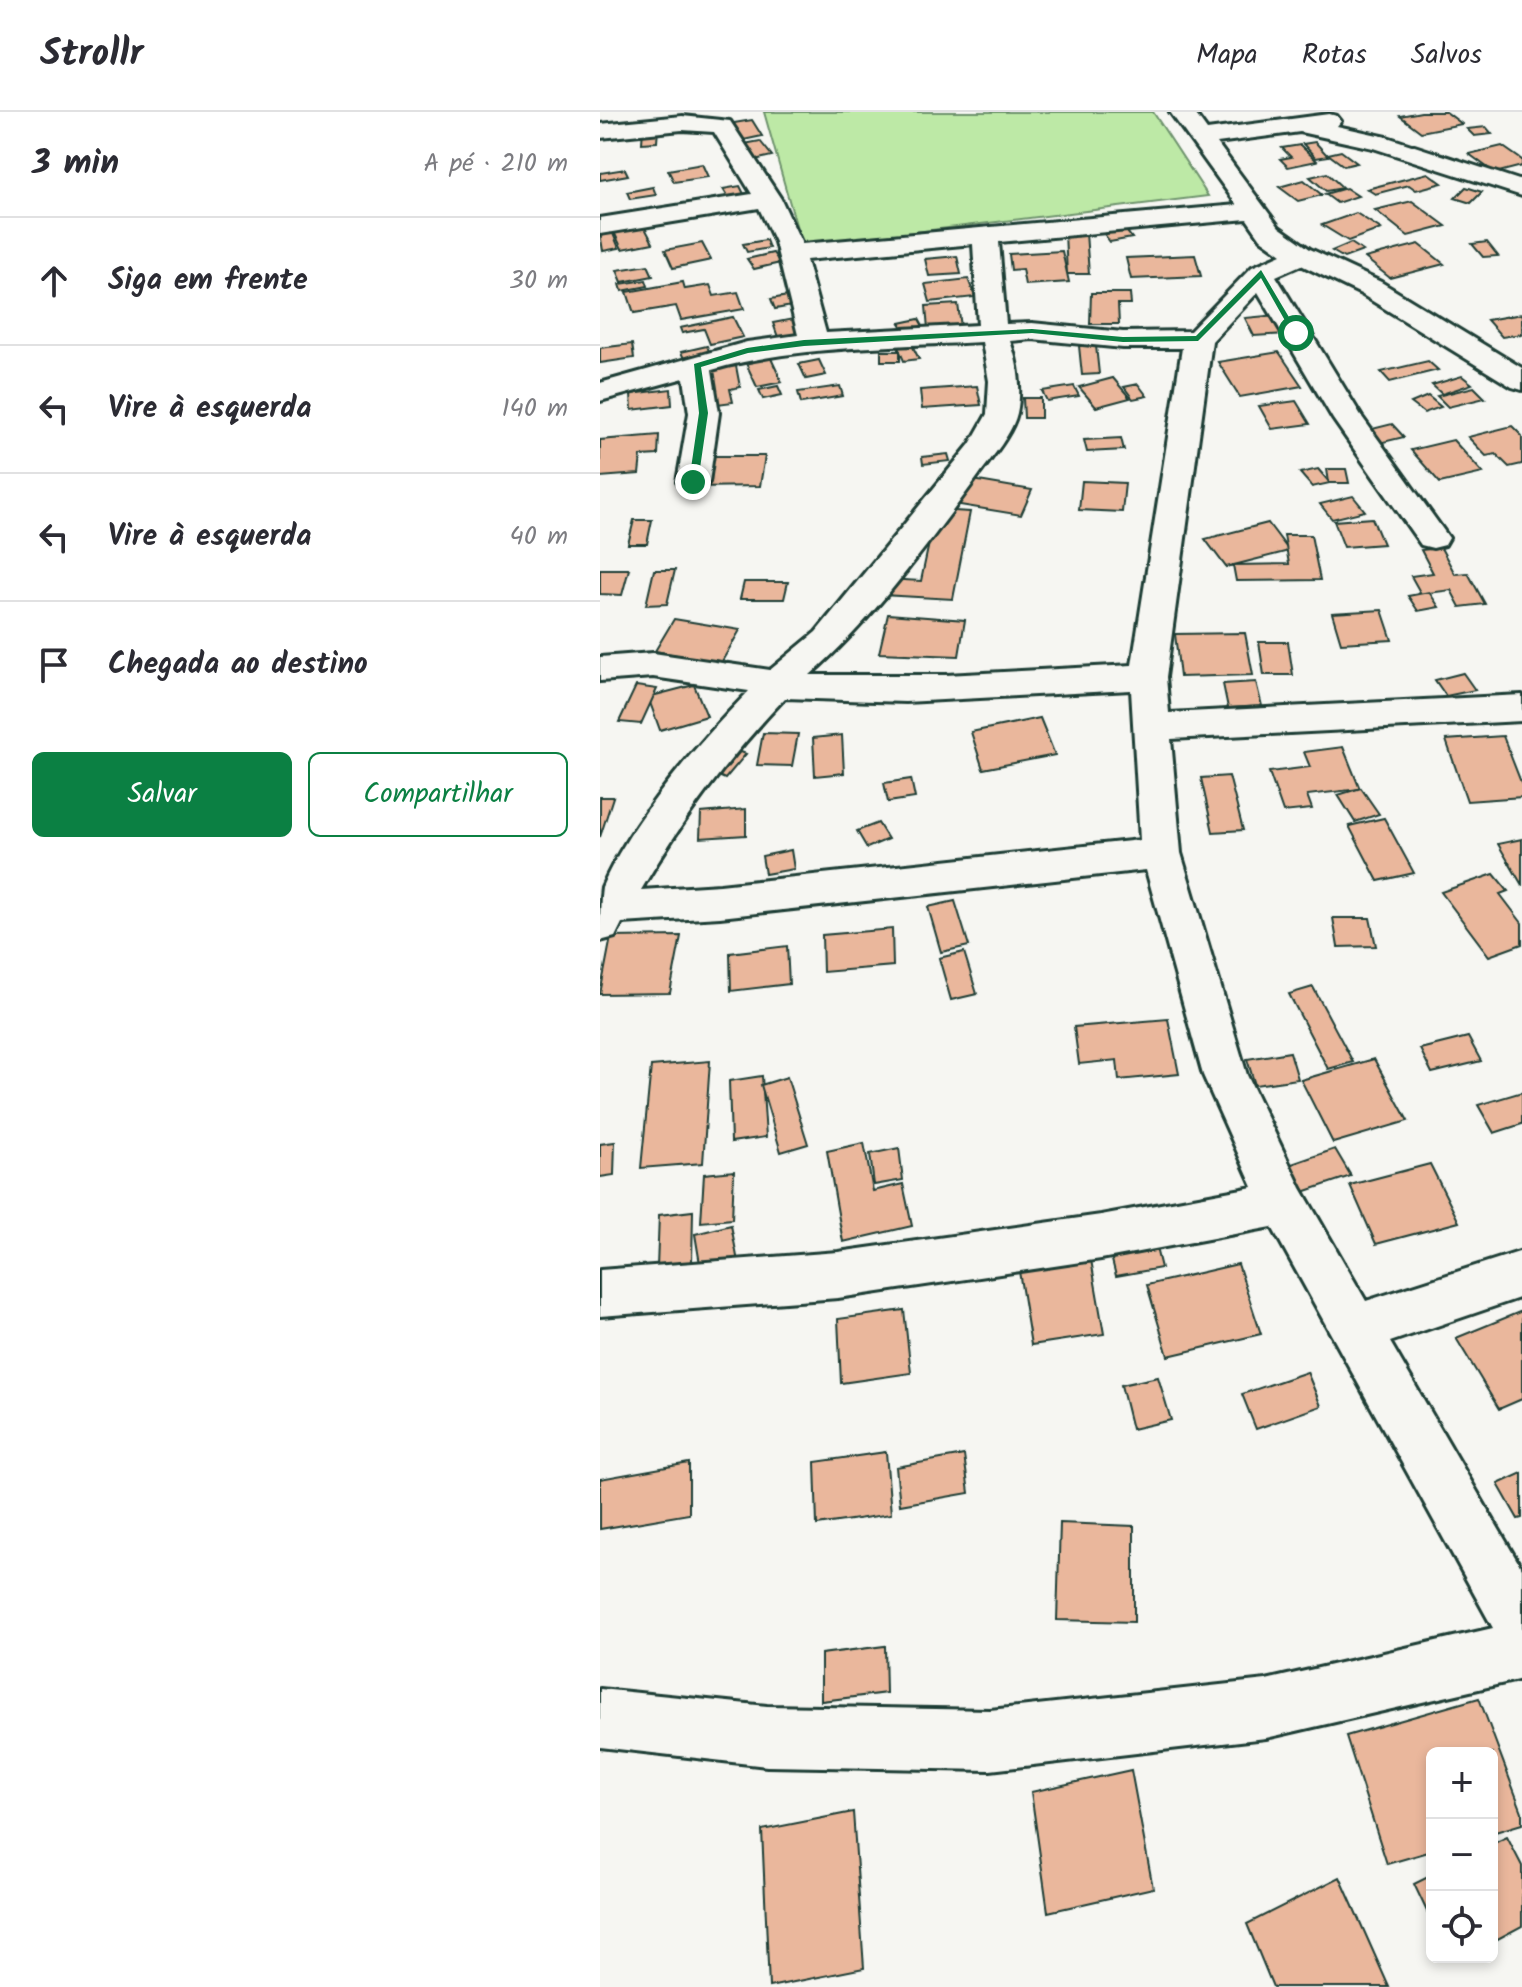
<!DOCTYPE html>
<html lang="pt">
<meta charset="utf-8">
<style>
:root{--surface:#fff;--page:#f2f2f3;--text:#2b2b33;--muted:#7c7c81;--line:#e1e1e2;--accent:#0b8043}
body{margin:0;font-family:Kalam,sans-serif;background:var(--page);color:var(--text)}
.controls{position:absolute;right:24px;bottom:24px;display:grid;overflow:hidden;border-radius:12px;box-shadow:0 4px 12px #0003}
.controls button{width:72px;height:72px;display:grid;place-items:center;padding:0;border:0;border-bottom:2px solid var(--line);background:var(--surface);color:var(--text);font:40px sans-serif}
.stop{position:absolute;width:24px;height:24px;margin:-18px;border:6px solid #0b8043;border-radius:50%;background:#fff}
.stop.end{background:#0b8043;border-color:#fff;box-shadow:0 2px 8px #0008}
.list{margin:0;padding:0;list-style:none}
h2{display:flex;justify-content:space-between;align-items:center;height:104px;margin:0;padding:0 32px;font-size:34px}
h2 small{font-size:26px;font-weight:400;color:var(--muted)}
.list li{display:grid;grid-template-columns:52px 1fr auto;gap:24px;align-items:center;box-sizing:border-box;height:128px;padding:0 32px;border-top:2px solid var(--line)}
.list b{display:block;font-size:30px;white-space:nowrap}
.list em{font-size:26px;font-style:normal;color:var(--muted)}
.actions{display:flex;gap:16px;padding:24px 32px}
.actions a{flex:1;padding:18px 0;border:2px solid var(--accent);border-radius:12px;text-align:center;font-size:28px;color:var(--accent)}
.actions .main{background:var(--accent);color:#fff}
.icon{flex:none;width:44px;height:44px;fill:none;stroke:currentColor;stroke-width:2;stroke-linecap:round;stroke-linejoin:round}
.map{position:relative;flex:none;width:922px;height:1875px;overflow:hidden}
header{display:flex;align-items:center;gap:48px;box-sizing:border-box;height:112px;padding:0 40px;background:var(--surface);border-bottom:2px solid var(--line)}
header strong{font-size:38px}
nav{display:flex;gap:44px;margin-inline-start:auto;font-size:28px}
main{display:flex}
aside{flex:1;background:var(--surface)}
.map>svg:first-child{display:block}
</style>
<header>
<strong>Strollr</strong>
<nav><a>Mapa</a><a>Rotas</a><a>Salvos</a></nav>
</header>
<main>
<aside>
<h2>3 min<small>A pé · 210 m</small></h2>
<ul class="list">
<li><svg class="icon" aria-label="ahead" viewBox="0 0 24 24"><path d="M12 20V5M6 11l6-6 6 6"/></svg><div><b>Siga em frente</b></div><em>30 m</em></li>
<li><svg class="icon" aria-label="left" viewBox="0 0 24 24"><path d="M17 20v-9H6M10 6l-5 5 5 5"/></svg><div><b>Vire à esquerda</b></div><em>140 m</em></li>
<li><svg class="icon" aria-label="left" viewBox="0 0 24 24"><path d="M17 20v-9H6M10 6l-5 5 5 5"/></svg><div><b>Vire à esquerda</b></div><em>40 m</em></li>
<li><svg class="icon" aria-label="arrive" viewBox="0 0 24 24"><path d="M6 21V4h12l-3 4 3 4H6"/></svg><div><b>Chegada ao destino</b></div></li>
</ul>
<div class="actions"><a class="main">Salvar</a><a>Compartilhar</a></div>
</aside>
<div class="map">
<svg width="922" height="1875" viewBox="0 0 922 1875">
<rect width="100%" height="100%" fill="#f6f6f2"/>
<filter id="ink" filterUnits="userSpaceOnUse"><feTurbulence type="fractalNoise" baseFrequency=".0125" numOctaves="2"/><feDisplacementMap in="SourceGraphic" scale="16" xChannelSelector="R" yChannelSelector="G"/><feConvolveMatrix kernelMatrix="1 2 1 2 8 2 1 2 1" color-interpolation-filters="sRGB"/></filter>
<g filter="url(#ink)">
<path fill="#bde9a6" stroke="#6e936d" stroke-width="2" d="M164,0H553L608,84L202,134Z"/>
<g fill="#eab79c" stroke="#1f3d34" stroke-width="2">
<path d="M821,0H846L862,12L821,20L800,4Z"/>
<path d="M152,8L162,24L139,29L128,12Z"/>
<path d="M886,15L892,22L874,24L867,17Z"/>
<path d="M43,17H58L57,30L42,31Z"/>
<path d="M160,29L172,44L150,49L139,33Z"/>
<path d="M715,30L728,44L716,46L703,32Z"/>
<path d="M700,33L717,49L688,55L680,47L691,45L682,36Z"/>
<path d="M902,34L922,48V54L895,61L869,42Z"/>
<path d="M741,39L757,51L744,54L728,42Z"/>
<path d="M102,52L108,65L74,70L68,58Z"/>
<path d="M25,57L28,63L0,68V61Z"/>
<path d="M727,61L743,76L726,79L710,65Z"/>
<path d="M828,61L842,71L816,78L809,73L775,82L767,77Z"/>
<path d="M704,68L722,83L698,89L679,75Z"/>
<path d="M140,74L145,84L129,87L123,77Z"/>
<path d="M53,75L56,83L30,87L27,80Z"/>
<path d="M866,75L882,80L871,91L855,86Z"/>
<path d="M746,76L758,84L737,91L725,82Z"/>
<path d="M812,89L846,114L808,124L775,98Z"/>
<path d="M756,101L781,117L748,129L722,113Z"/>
<path d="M44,114L53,131L22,137L14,120Z"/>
<path d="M523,115L532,126L510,130L502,119Z"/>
<path d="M12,119L19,136L3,139L0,121Z"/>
<path d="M465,121H486L489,162H467Z"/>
<path d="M166,128L169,136L147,140L143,132Z"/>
<path d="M887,130L898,144L883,145L872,132Z"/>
<path d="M102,131L111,148L73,156L65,138Z"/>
<path d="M751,131L763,139L744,146L732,139Z"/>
<path d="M819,132L844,152L790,166L765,146Z"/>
<path d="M462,139L469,170L425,173L422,157L411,158L409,142Z"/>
<path d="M173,141L180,151L154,157L147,147Z"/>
<path d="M595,143L601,164L531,167L526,146Z"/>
<path d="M357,144L361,162L329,164L325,147Z"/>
<path d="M48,153L53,164L22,170L17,158Z"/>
<path d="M368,167L375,185L330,190L325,172Z"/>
<path d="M46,168L48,174L22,179L20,172Z"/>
<path d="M83,170L85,177L110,173L114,184L138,180L144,197L81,208L76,194L34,201L27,180Z"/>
<path d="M491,181H530L531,192H518L519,212H490Z"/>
<path d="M188,184L192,194L175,197L171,187Z"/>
<path d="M358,192L361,215L328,217L326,194Z"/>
<path d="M922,202V222L902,225L887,208Z"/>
<path d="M677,203L687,222L654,224L645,206Z"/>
<path d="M133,205L143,225L110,232L104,217L82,221L80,216Z"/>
<path d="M194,207L200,224L179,228L173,211Z"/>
<path d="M319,207L324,216L306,220L300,211Z"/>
<path d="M32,232L34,246L0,251V236Z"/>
<path d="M312,233L319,247L304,249L298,235Z"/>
<path d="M107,234L111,244L85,249L81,240Z"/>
<path d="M479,234H496L499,262L482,263Z"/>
<rect x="281" y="239" width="19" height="10"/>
<path d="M679,240L702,274L640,285L618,250Z"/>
<path d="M169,242L182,270L157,275L144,247Z"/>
<path d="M219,248L226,263L206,267L199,252Z"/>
<path d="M828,249L838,258L790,270L781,260Z"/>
<path d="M136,254L140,275L130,277L133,290L95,295L90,260Z"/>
<path d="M862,264L872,272L842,282L832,273Z"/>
<path d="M513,266L530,286L496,295L479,275Z"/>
<path d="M538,272L547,284L533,287L524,275Z"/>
<path d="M178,274L182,283L163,287L159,278Z"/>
<path d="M240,274L243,284L201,291L198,280Z"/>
<path d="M377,274L381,293L322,297L320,278Z"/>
<path d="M474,274L479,284L447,289L442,279Z"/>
<path d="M874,275L885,286L848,295L837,284Z"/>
<path d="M71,277L72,293L32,298L31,282Z"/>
<path d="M828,284L841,295L824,301L811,291Z"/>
<path d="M423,286H441V306H424Z"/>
<path d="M696,289L710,312L672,317L659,294Z"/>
<path d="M792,312L804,325L771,333L760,320Z"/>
<path d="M912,314L922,324V352L909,355L896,342L886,344L868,325Z"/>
<path d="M59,323L58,343L41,344L39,362L0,365V328Z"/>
<path d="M521,326L524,338L487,340L484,328Z"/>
<path d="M853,328L883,361L840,371L811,338Z"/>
<path d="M348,342L350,349L323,352L322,345Z"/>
<path d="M101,344H165L160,374L94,375Z"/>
<path d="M718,357L730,371L712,375L700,361Z"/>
<path d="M727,357H746L749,371H729Z"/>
<path d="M367,367L432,378L421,403L354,392Z"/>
<path d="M482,369L525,371L522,400L479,398Z"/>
<path d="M753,384L765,399L732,407L720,392Z"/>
<path d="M336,398L370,400L353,487L282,483L286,467L321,469Z"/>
<path d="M772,406L783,432L744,435L734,409Z"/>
<path d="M34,408H52L47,432H28Z"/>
<path d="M668,411L689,439L626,455L605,427Z"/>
<path d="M684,423H711L720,468L636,469L633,453L689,452Z"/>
<path d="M841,436L855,462L868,461L885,492L860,495L851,478L821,482L811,464L833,461L821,438Z"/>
<path d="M0,457H29L22,483L0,482Z"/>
<path d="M54,458H75L67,492L46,493Z"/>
<path d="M144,470H188L184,487H140Z"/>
<path d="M829,480L839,495L818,499L808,484Z"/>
<path d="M782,498L792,528L741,531L732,501Z"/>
<path d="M288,502L365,508L359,544L279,541Z"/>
<path d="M74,507L140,518L121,551L55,539Z"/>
<path d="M645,521L653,563L580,565L575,522Z"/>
<path d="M659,530H688L693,563H664Z"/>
<path d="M863,561L875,578L846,584L835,568Z"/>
<path d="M656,570L662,594L628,596L623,572Z"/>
<path d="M94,573L107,604L60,618L48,585Z"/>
<path d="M36,574L57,577L41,612L19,610Z"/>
<path d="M440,606L455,643L383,657L371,620Z"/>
<path d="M163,621L198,622L192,654L157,653Z"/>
<path d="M242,623L244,661L215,664L213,626Z"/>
<path d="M903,624L922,673V685L867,689L846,628Z"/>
<path d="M126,634L146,642L125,667L105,658Z"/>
<path d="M743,635L760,677L707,683L712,697L683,700L669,660L710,655L704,640Z"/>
<path d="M629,664L643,718L613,720L601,666Z"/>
<path d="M311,667L315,686L288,690L284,671Z"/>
<path d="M761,676L779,702L755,710L738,683Z"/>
<path d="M0,685H13L0,725Z"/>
<path d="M146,697V723L100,726L101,701Z"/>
<path d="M784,706L814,761L778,769L749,714Z"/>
<path d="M278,711L288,727L267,736L257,719Z"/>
<path d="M922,727V773L898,732Z"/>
<path d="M191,738L194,757L165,762L162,744Z"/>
<path d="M894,762L908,779L900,782L922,811V832L889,844L841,780Z"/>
<path d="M355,789L369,834L341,840L328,795Z"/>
<path d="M733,806H770L776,834L738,835Z"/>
<path d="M292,817L293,854L223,860L222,823Z"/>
<path d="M81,824L70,881L0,882L11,825Z"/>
<path d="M187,834L189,872L131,879L130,841Z"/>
<path d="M364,840L377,882L351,888L339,846Z"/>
<path d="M713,875L753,950L728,957L689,882Z"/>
<path d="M568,907L579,962L519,968L517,948L479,952L474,915Z"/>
<path d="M868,925L881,949L832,961L820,937Z"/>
<path d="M690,940L698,967L655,973L647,947Z"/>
<path d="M774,947L808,1009L733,1031L701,968Z"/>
<path d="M110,949L103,1051L41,1056L51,954Z"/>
<path d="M162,964L166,1025L131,1030L129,969Z"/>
<path d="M187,965L208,1032L181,1040L161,973Z"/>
<path d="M922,980V1012L894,1021L878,993Z"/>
<path d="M15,1030L14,1063L0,1065V1032Z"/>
<path d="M264,1031L273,1079L303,1072L312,1114L243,1130L227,1039Z"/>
<path d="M299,1036L303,1068L274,1073L270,1042Z"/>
<path d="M735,1037L751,1064L697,1082L683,1055Z"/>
<path d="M830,1052L859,1110L776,1132L750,1073Z"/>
<path d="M134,1059L132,1107L101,1110L104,1062Z"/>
<path d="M93,1099L92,1151L57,1155L59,1103Z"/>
<path d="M131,1113L138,1150L101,1158L95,1122Z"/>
<path d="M553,1124L561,1156L516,1164L508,1132Z"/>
<path d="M490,1142L504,1222L431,1233L418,1153Z"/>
<path d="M638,1152L661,1222L568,1244L547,1173Z"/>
<path d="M304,1198L311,1261L241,1271L238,1207Z"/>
<path d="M922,1199V1287L899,1297L856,1226Z"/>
<path d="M707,1260L721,1294L656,1317L642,1282Z"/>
<path d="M558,1265L571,1308L532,1317L521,1273Z"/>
<path d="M286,1340L291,1402L217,1413L215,1350Z"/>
<path d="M364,1343L369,1381L300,1393L296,1355Z"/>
<path d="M89,1351V1402L0,1417V1367Z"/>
<path d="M922,1361V1406L918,1407L898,1372Z"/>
<path d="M460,1411L534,1414V1510L457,1508Z"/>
<path d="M285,1534L286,1581L221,1589V1542Z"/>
<path d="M879,1586L922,1700V1712L892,1721V1641H832V1739L787,1752L746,1624Z"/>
<path d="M531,1658L553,1776L448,1800L431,1680Z"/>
<path d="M253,1700L264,1856L169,1875L162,1718Z"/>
<path d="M907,1725L922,1754V1814L892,1830V1732Z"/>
<path d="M832,1763V1810L814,1772Z"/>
<path d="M740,1765L789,1875H673L647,1812Z"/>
</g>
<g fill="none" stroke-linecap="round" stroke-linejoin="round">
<g stroke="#1f3d34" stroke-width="6">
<path id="minor" d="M570,0H594L607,18L729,2L737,4L741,9L737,14L787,25L922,69V84L773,36L700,20L617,31L679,115L710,137L781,170L922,256V278L912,275L761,182L701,153L676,164L762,305L849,426L845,433L833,436L821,433L733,307L658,180L612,229L566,565L569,601L922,583V609L571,627L581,741L647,963L701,1076L766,1189L922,1139V1185L790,1230L922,1457V1567L666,1626L390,1658L167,1654L0,1635V1577L167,1594L390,1598L666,1568L893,1516L672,1115L501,1147L238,1186L0,1204V1158L238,1140L501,1103L653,1075L603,963L546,758L120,805L22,811L15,825L0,829C0,814 0,789 2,775C31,708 98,631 149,579L53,565L0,569V545L53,541L170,558L216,520L370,332L387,302L389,269L382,230C292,235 199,233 112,258L119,301L109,370L104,377H82L77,370L89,301L84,266L0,289V271L147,230L198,223L175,130L159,96L0,122V106L152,82L114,20L82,18L0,26V12L82,4L130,9L181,87L202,132L637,93ZM647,107L661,127L682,142L652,155L590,219L523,220L432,211L406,212L399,130ZM373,132L378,213L226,221L206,148ZM432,227L523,236H582L532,553L346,563H210C274,507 328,432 379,363C392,345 412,322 417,301C422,278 418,250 410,229ZM531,578L540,728L120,773L41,778C84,705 127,647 185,586L305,590Z"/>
</g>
<use href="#minor" fill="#f6f6f2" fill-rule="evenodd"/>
</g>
</g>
<path fill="#0b8043" d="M661,158L699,222L692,221L661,166L598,229L523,230L432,221L204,234L148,241L101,255L108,301L98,370L93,373L89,370L99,301L94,252L147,236L204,228L432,217L523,225L596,224Z"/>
</svg>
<div class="controls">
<button>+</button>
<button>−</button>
<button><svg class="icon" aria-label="locate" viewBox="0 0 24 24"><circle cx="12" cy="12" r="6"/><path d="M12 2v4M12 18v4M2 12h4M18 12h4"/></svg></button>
</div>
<div class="stop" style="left:696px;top:221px"></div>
<div class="stop end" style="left:93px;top:370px"></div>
</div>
</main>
